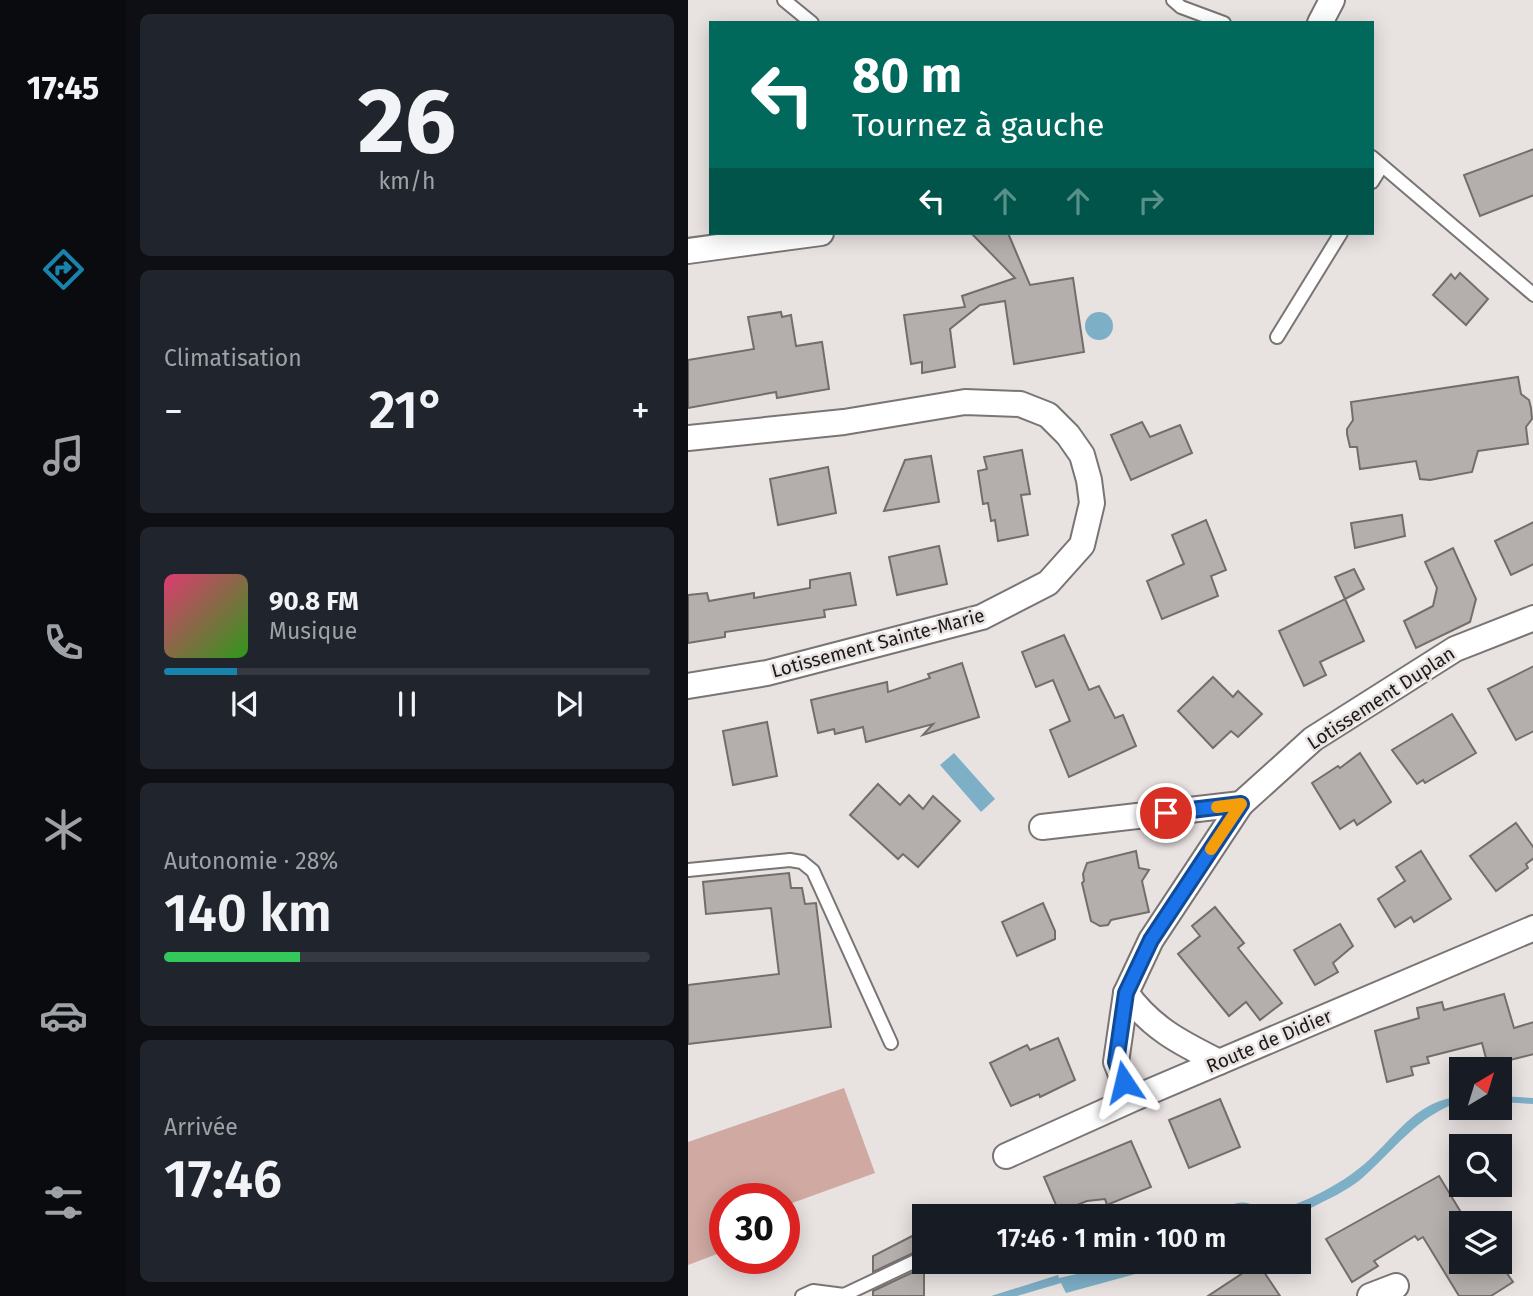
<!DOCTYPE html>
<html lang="fr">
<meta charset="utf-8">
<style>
body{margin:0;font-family:"Fira Sans",sans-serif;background:#20242c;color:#f1f3f6;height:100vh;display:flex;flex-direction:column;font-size:26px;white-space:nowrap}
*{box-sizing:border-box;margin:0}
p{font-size:23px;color:#9ea1a6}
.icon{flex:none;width:38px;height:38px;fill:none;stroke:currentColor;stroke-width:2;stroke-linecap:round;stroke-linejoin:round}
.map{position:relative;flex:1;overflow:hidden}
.panel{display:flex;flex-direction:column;gap:14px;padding:14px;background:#0d0f14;width:562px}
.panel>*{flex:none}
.top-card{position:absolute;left:21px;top:21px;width:665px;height:214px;border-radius:0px;box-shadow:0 4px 18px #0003;background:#00695c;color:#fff;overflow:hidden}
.needle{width:46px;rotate:38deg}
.buttons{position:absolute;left:761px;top:1057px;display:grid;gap:14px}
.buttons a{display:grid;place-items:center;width:63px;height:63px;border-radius:0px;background:#171b24;box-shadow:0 4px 18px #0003;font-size:35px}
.speed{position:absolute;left:21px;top:1183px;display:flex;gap:14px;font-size:35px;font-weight:700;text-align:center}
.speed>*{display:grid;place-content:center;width:91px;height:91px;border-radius:50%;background:#171b24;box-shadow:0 4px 18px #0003;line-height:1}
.speed .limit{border:10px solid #d22;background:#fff;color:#111}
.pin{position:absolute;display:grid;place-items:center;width:60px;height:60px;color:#fff;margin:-30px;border:4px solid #fff;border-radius:50%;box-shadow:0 2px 7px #0007}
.me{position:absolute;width:77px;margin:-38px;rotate:350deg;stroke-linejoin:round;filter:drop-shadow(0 0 5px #0008)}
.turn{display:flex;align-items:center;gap:24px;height:147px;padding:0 28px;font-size:32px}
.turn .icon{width:91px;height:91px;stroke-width:2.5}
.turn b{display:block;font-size:49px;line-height:60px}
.lanes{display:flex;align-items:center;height:66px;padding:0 28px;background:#0003;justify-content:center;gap:35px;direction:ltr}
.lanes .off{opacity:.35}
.big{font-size:52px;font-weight:600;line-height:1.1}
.panel .card{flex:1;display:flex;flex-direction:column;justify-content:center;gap:10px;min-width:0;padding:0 24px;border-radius:10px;background:#20242c}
.panel .dial{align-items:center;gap:0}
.dial b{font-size:91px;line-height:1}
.song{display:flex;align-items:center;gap:21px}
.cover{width:84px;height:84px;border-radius:10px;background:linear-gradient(135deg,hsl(340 70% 55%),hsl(110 70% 35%))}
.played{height:7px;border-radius:4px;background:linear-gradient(90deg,#1883ac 15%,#363941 15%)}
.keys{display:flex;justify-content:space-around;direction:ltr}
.heat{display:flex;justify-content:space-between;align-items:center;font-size:38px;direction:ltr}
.charge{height:10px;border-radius:5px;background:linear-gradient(90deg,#34c759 28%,#363941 0)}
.trip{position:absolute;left:224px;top:1204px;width:399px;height:70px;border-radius:0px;background:#171b24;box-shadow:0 4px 18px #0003;font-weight:600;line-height:70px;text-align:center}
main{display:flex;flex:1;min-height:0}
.menu{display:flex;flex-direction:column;width:126px;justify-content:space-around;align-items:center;background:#090b0e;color:#9ea1a6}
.menu .icon{width:49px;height:49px}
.menu .on{color:#1883ac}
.menu b{font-size:32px;color:#f1f3f6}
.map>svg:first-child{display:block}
.green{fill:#cfa9a2}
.water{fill:#7dafc7}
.building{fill:#b4aeac;stroke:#736d6c;stroke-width:2}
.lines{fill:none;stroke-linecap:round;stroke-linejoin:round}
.service-casing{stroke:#7a7574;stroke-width:16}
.minor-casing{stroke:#7a7574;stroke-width:28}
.service{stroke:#fff;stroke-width:12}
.minor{stroke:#fff;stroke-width:24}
.route-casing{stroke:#114b97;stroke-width:18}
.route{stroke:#1a73e8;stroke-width:12}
.slow{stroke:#f59e0b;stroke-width:12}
.labels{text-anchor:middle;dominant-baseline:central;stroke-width:5;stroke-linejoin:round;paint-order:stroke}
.street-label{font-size:19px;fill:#1b1918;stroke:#e8e2e1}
</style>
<main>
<nav class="menu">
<b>17:45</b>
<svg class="icon on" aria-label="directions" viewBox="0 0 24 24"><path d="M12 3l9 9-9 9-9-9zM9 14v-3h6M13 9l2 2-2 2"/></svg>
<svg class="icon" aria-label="music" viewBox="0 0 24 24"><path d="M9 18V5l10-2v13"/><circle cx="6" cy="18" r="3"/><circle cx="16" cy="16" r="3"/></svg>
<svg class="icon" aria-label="phone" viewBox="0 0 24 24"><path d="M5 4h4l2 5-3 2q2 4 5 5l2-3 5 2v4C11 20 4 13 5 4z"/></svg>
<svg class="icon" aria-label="climate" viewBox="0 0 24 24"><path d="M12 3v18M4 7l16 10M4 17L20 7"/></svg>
<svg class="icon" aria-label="car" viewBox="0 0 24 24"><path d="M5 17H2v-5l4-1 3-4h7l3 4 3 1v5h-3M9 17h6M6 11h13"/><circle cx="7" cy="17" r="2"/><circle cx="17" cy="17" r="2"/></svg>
<svg class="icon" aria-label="filters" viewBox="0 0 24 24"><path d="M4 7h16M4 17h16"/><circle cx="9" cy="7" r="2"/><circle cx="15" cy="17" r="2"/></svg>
</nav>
<section class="panel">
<div class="card dial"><b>26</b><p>km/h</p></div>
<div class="card"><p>Climatisation</p>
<div class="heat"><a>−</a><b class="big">21°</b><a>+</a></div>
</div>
<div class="card">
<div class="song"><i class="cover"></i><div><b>90.8 FM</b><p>Musique</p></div></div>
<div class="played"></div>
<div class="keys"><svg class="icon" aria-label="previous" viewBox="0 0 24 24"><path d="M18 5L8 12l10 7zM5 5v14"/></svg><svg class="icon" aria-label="pause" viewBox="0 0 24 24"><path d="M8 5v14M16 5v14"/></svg><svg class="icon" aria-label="next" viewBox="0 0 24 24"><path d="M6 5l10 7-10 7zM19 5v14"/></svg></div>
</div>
<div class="card"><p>Autonomie · 28%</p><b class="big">140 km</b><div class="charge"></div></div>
<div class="card"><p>Arrivée</p><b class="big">17:46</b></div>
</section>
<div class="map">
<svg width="846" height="1296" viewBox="0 0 846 1296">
<rect width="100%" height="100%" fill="#e8e2e1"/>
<polygon class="green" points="156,1088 187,1173 96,1206 96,1199 37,1199 37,1251 0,1265 0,1142"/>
<g class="water">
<circle cx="411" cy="326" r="14"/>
<polygon points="266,753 307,799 293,812 252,765"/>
<path d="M773,1096V1102C730,1114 706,1151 672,1180C657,1192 638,1200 621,1209C605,1216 590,1218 573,1216C562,1215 552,1210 542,1216H528C559,1187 565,1215 593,1209C604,1206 618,1200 628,1195C647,1186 667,1173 682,1159C713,1130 728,1102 773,1096Z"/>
<polygon points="812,1096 845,1098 845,1104 812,1102"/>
<polygon points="442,1262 477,1262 451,1273 378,1293 373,1283 329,1296 303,1296 370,1275 371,1278"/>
</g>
<g class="building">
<polygon points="846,149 846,195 792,216 776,175"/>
<polygon points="283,233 320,233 342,285 385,278 396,352 326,364 317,301 292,305 262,329 267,367 234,373 234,362 223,364 216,315 277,307 274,296 327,278"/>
<polygon points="772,273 800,299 778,325 745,295 763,274 767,279"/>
<polygon points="93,312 94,317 103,315 108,346 134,342 141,389 89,398 88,392 0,408 0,360 66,349 60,317"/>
<polygon points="830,377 833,394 841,400 843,408 844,419 838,427 840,444 790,451 784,472 742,480 732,479 728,461 672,469 669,447 662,447 659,434 659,429 665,420 663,402"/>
<polygon points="454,422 462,437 492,425 504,453 443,480 423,435"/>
<polygon points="334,450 342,494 333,495 340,535 310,541 307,520 303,521 300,503 295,504 290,471 299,469 296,457"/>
<polygon points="243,456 251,502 196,511 217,460"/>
<polygon points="140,467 148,513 90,525 82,479"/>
<polygon points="714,515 717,536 667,548 663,523"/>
<polygon points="518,520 538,570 523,576 530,596 474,619 459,581 496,564 484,535"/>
<polygon points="846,522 846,564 823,575 807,541"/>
<polygon points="251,546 259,584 209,595 201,557"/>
<polygon points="765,548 788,599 782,622 728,648 716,621 745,606 749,588 737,562"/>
<polygon points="666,569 676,589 657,599 647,577"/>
<polygon points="162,573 168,605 136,610 137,617 37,632 37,637 0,643 0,595 19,593 21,601 66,593 66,598 122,588 122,580"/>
<polygon points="657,599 676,641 632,662 638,675 616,686 591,631"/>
<polygon points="376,635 401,690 411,686 427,718 435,715 448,746 381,777 362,730 382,721 365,680 348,687 334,652"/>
<polygon points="274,663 291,717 235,735 245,724 178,742 175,727 147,734 146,729 130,733 123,700 199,682 200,692 242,678 240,674"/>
<polygon points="846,666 846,731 828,740 800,689"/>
<polygon points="525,677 545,697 550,691 574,714 550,737 543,731 525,748 490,711"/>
<polygon points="764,714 788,753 737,783 735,780 729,784 704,750"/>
<polygon points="79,722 89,776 45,785 35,731"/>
<polygon points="672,753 703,802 669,825 666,820 652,829 624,783 650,766 652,768"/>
<polygon points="190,784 212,805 221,795 235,809 245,796 272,821 230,867 215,854 210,859 162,815"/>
<polygon points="828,823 846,848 846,858 838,864 840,868 808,891 782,856"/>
<polygon points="448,851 451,868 461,870 454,881 461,912 423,920 420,925 412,926 403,921 394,883 396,881 395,874 399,863"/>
<polygon points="733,851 763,899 726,922 723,917 707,927 690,899 717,881 708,867"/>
<polygon points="101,873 103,888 114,888 117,904 128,903 143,1027 0,1044 0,985 91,974 83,908 18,914 15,882"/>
<polygon points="355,903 367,931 367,939 329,956 314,922"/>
<polygon points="527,907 556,943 550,948 594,1003 572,1020 558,1002 541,1016 490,954 512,936 504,926"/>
<polygon points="652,924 665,946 645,963 650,972 627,985 606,950"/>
<polygon points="816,994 826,1028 846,1022 846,1054 810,1063 809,1059 799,1062 794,1043 739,1057 741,1063 723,1067 725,1075 699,1082 687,1031 731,1018 729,1008 754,1002 756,1010"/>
<polygon points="370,1038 387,1080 352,1097 351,1094 323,1106 302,1063 339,1045 342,1050"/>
<polygon points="532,1099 552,1147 501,1168 481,1120"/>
<polygon points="443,1141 463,1187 419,1205 417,1199 399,1201 371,1212 356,1177"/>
<polygon points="751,1176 774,1214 774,1262 811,1262 825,1282 803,1296 771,1296 735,1237 730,1240 727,1236 686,1261 690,1266 664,1282 638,1239"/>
<polygon points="236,1230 236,1248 185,1272 185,1256"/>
<polygon points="570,1263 592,1296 520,1296"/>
<polygon points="236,1267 236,1296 185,1296 185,1291"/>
</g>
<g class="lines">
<defs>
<g id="service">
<polyline points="96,0 124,23"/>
<polyline points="485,0 493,7 536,23"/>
<polyline points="684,157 846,295"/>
<polyline points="684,182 694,166"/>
<polyline points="589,337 653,233"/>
<polyline points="0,870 102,860 114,862 125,871 203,1043"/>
<polyline points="114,1296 125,1291 156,1295 236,1257"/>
</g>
<g id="minor">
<polyline points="632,23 644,0"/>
<polyline points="0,251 133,233"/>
<polyline points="0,438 156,422 277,402 332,404 360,415 380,435 394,455 401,480 404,503 394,545 360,583 294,617 79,673 0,686"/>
<polyline points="354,827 553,804"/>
<path d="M438,993C463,1028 493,1043 531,1062"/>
<polyline points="449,1097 436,1082 428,1062 438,993 463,940 553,804 625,739 767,649 846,618"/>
<polyline points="318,1156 449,1097 846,928"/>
<polyline points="682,1296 708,1286"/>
</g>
</defs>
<use href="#service" class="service-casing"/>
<use href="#minor" class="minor-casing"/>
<use href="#service" class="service"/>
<use href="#minor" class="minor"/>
</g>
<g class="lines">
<defs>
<polyline id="route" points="436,1082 428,1062 438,993 463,940 553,804 478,813"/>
</defs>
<use href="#route" class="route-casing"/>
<use href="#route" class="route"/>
<polyline class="slow" points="523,849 553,804 529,807"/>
</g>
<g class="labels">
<g class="street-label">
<text transform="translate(190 643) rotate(-15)">Lotissement Sainte-Marie</text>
<text transform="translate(693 698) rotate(-33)">Lotissement Duplan</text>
<text transform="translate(581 1041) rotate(-23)">Route de Didier</text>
</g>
</g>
</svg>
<div class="buttons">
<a><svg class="needle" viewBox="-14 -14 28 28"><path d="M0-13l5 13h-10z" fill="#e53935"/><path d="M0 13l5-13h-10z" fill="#9ea1a6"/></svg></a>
<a><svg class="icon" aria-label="search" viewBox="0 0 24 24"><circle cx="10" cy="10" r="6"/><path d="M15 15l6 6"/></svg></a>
<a><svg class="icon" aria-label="layers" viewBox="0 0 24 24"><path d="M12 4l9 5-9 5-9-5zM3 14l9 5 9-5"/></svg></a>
</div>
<div class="speed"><div class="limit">30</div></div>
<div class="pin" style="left:478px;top:813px;background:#d93025"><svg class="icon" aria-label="arrive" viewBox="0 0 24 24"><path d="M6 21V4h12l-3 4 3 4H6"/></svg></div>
<svg class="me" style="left:436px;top:1082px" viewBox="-20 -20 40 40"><path d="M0-17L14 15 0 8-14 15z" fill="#1a73e8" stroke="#fff" stroke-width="4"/></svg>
<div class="trip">17:46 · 1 min · 100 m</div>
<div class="top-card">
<div class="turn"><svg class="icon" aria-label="left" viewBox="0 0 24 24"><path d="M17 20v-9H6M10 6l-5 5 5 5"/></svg><div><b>80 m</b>Tournez à gauche</div></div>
<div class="lanes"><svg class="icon" aria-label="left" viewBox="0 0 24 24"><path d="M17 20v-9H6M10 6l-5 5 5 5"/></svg><svg class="icon off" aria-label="ahead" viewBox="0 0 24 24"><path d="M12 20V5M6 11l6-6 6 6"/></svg><svg class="icon off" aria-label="ahead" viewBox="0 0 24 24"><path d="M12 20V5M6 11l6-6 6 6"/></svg><svg class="icon off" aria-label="right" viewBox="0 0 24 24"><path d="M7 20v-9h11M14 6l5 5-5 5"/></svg></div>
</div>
</div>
</main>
